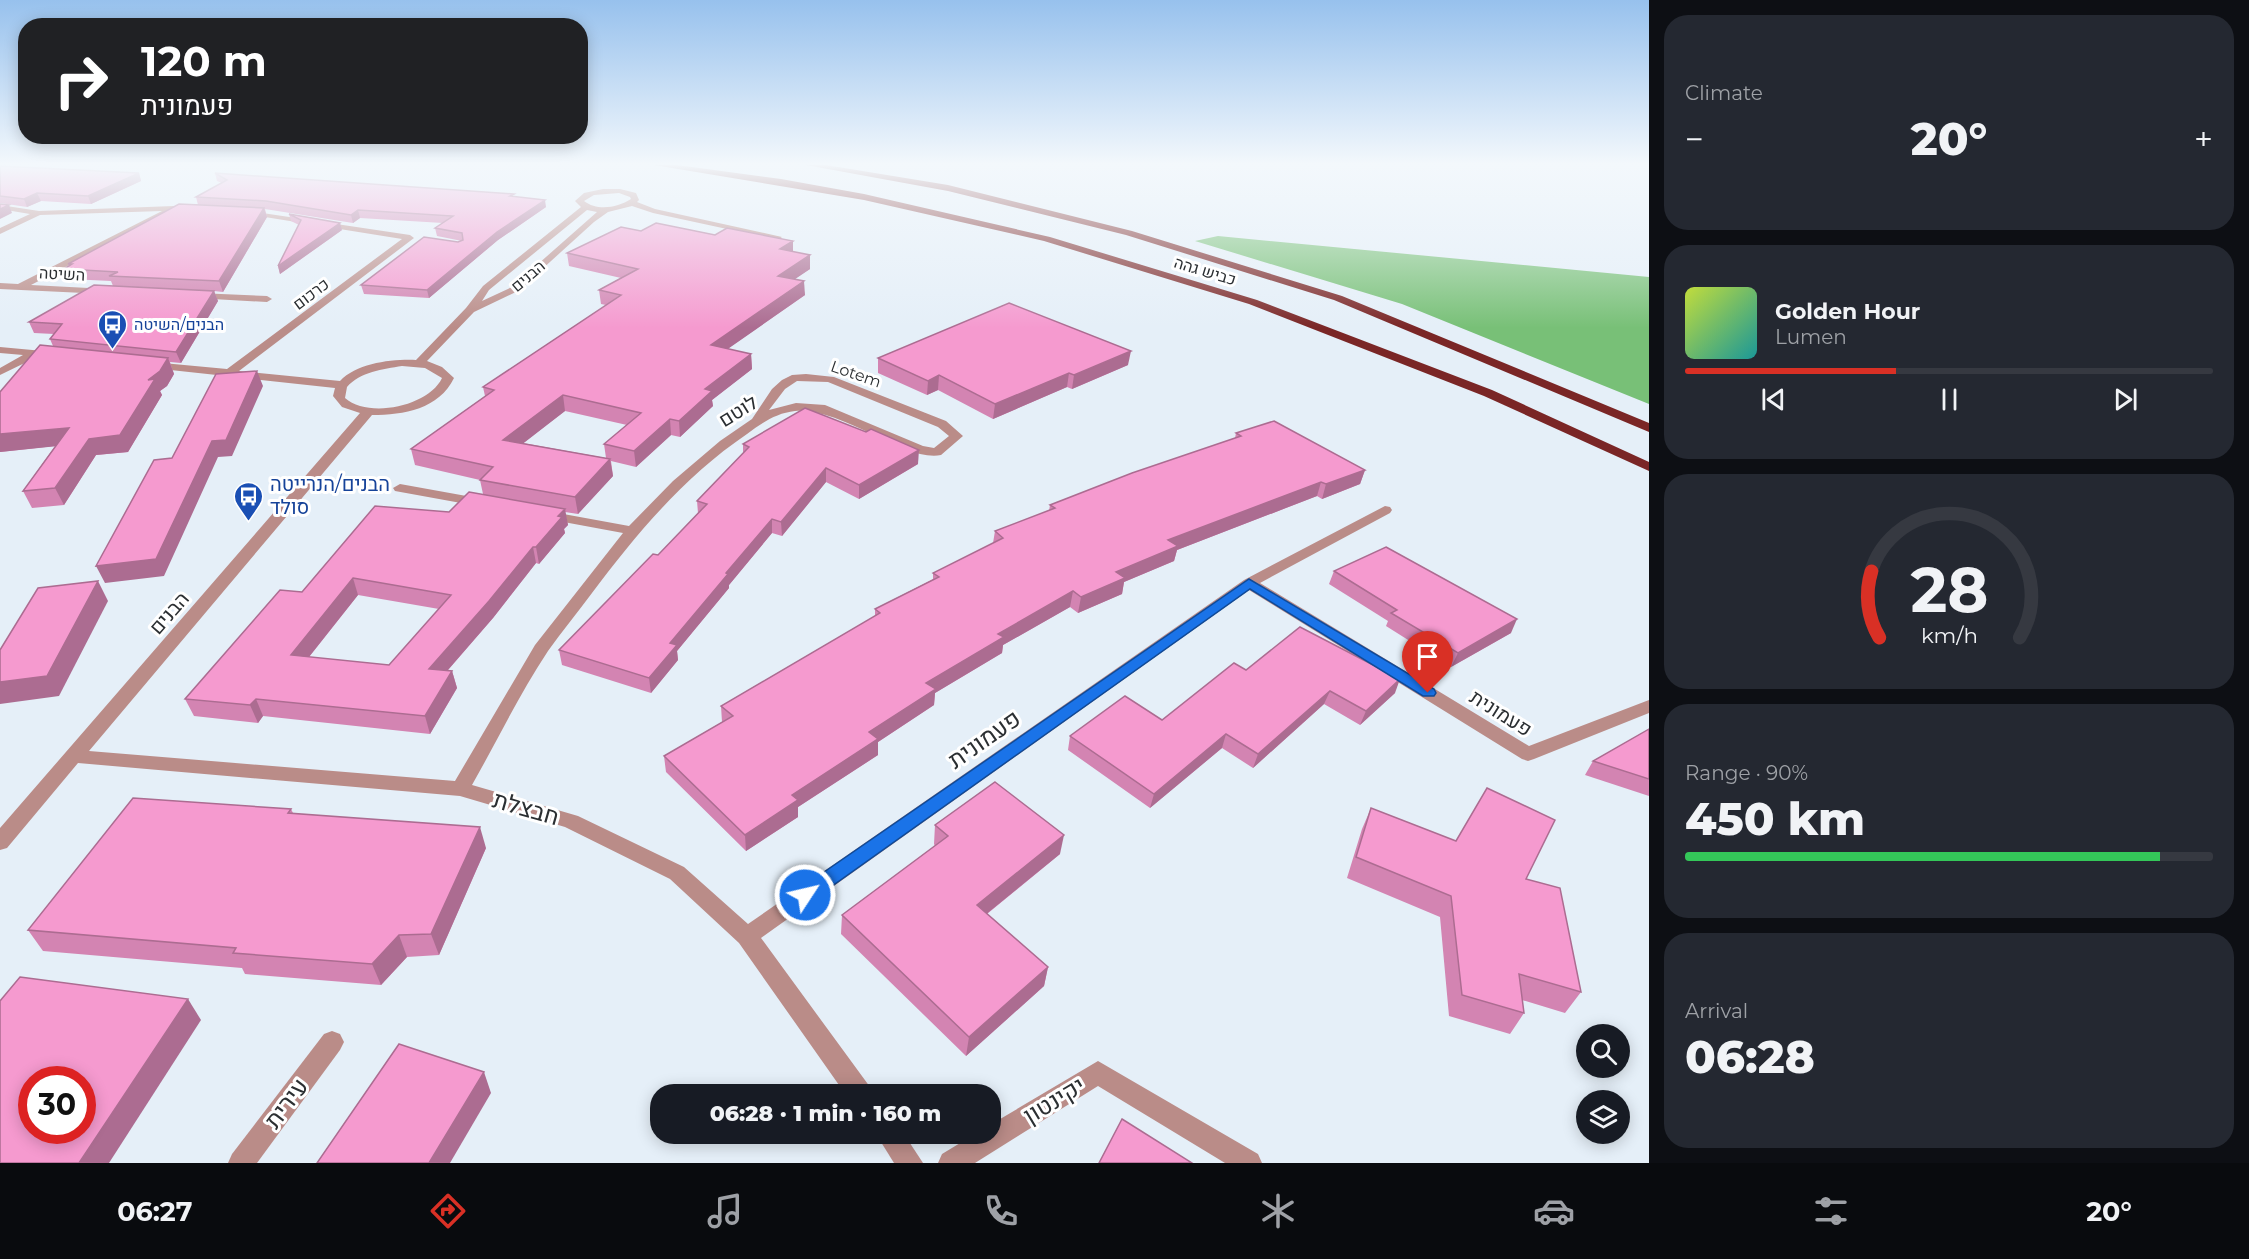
<!DOCTYPE html>
<meta charset="utf-8">
<style>
body{margin:0;font-family:Montserrat,Heebo,sans-serif;background:#242831;color:#f1f3f6;height:100vh;display:flex;flex-direction:column;font-size:22px;white-space:nowrap}
*{box-sizing:border-box;margin:0}
p{font-size:20px;color:#9ea1a6}
.icon{flex:none;width:33px;height:33px;fill:none;stroke:currentColor;stroke-width:2;stroke-linecap:round;stroke-linejoin:round}
.map{position:relative;flex:1;overflow:hidden}
.side{display:flex;flex-direction:column;gap:15px;padding:15px;background:#0d0f14;width:600px}
.side>*{flex:none}
.banner{position:absolute;left:18px;top:18px;width:570px;height:126px;border-radius:24px;box-shadow:0 3px 15px #0003;background:#202124;color:#fff;overflow:hidden}
.buttons{position:absolute;left:1576px;top:1024px;display:grid;gap:12px}
.buttons a{display:grid;place-items:center;width:54px;height:54px;border-radius:50%;background:#171b24;box-shadow:0 3px 15px #0003;font-size:30px}
.speed{position:absolute;left:18px;top:1066px;display:flex;gap:12px;font-size:30px;font-weight:700;text-align:center}
.speed>*{display:grid;place-content:center;width:78px;height:78px;border-radius:50%;background:#171b24;box-shadow:0 3px 15px #0003;line-height:1}
.speed .limit{border:9px solid #d22;background:#fff;color:#111}
.pin{position:absolute;display:grid;place-items:center;width:51px;height:51px;color:#fff;margin:-62px -26px;border-radius:50% 50% 50% 0;rotate:-45deg;box-shadow:0 0 6px #0007}
.pin .icon{rotate:45deg}
.me{position:absolute;width:66px;margin:-33px;rotate:55deg;stroke-linejoin:round;filter:drop-shadow(0 0 4px #0008)}
.turn{display:flex;align-items:center;gap:21px;height:126px;padding:0 24px;font-size:27px}
.turn .icon{width:78px;height:78px;stroke-width:2.5}
.turn b{display:block;font-size:42px;line-height:51px}
.big{font-size:45px;font-weight:800;line-height:1.1}
.side .card{flex:1;display:flex;flex-direction:column;justify-content:center;gap:9px;min-width:0;padding:0 21px;border-radius:24px;background:#242831}
.side .dial{align-items:center;gap:0}
.dial svg{height:156px;overflow:visible;fill:none;stroke:#363941;stroke-width:7;stroke-linecap:round;text-anchor:middle}
.dial text{fill:#f1f3f6;stroke:none}
.song{display:flex;align-items:center;gap:18px}
.cover{width:72px;height:72px;border-radius:9px;background:linear-gradient(135deg,hsl(70 70% 55%),hsl(180 70% 35%))}
.played{height:6px;border-radius:3px;background:linear-gradient(90deg,#d93025 40%,#363941 40%)}
.keys{display:flex;justify-content:space-around;direction:ltr}
.heat{display:flex;justify-content:space-between;align-items:center;font-size:33px;direction:ltr}
.charge{height:9px;border-radius:4px;background:linear-gradient(90deg,#34c759 90%,#363941 0)}
.trip{position:absolute;left:650px;top:1084px;width:351px;height:60px;border-radius:24px;background:#171b24;box-shadow:0 3px 15px #0003;font-weight:800;line-height:60px;text-align:center}
.dock{display:flex;height:96px;justify-content:space-around;align-items:center;background:#090b0e;color:#9ea1a6}
.dock .icon{width:42px;height:42px}
.dock .selected{color:#d93025}
.dock b{font-size:27px;color:#f1f3f6}
main{display:flex;flex:1;min-height:0}
.map>svg:first-child{display:block}
.forest{fill:#78c077}
.lines{fill:none;stroke-linecap:round;stroke-linejoin:round}
.minor{fill:#ba8c88;fill-rule:evenodd}
.trunk{fill:#7a2626;fill-rule:evenodd}
.wall{fill:#d384b2;fill-rule:evenodd}
.shaded-wall{fill:#ac6c91}
.building{fill:#f59acf;stroke:#ac6c91;stroke-width:1.5;fill-rule:evenodd}
.route{fill:#1a73e8;stroke:#114b97;stroke-width:1.5}
.labels{text-anchor:middle;dominant-baseline:central;stroke-width:6;stroke-linejoin:round;paint-order:stroke}
.far-street-label{font-size:16px;fill:#2b2f32;stroke:#fff}
.far-transit-label{font-size:16px;fill:#164399;stroke:#fff;text-anchor:start}
.street-label{font-size:20px;fill:#2b2f32;stroke:#fff}
.transit-label{font-size:20px;fill:#164399;stroke:#fff;text-anchor:start}
.near-street-label{font-size:24px;fill:#2b2f32;stroke:#fff}
</style>
<main>
<div class="map">
<svg width="1649" height="1163" viewBox="0 0 1649 1163">
<rect width="100%" height="100%" fill="#e5eff8"/>
<polygon class="forest" points="1218,236 1649,277 1649,404 1402,304 1195,241"/>
<g class="lines">
<g class="minor">
<path d="M603,189H620L636,193L639,200L637,202L655,209L782,237L778,240L653,213L632,206L608,212L594,222L518,291L474,312L427,361L442,367L454,378C439,409 404,415 372,415L89,751L455,781L535,645L623,533L542,518L540,515L542,512L547,511L629,526L673,481L720,441L752,419L772,389L782,380L792,375L806,374L834,377L946,421L963,436L941,455C907,463 840,406 795,411C776,413 762,423 747,434C685,476 637,533 592,593C578,612 562,631 548,651C520,693 497,741 472,785L578,816L684,867L748,924L1244,580L1385,506L1390,507L1392,510L1390,513L1260,583L1529,746L1649,700V713L1534,759L1528,761L1522,759L1249,590L761,938L870,1087L873,1095H846L739,943L670,879L565,827L460,796L78,763L7,848L0,850V828L360,413L342,407L333,396L335,388L152,368L146,365L152,362L227,369L402,239L246,214H243V210L410,235L414,238L239,371L340,381C357,363 392,359 416,360L466,308L483,286L581,207L575,201L584,193ZM619,193L630,197L631,199C617,208 597,211 584,201L594,195ZM587,210L597,212L512,287L482,301L489,290ZM402,366L425,368L442,378C429,406 369,419 345,398L347,387C360,372 383,369 402,366ZM797,381L828,382L938,427L949,436L934,448L923,446L825,405L796,403L769,410L785,389Z"/>
<polygon points="0,205 39,211 174,206 178,208 31,285 108,289 108,293 105,294 0,289 0,283 18,284 162,211 40,215 0,234 0,228 30,214 0,209"/>
<polygon points="198,293 267,296 272,299 267,302 195,298 193,296"/>
<polygon points="0,347 54,352 59,355 54,358 37,357 0,375 0,368 23,355 0,353"/>
<polygon points="400,484 483,499 490,503 483,507 395,491 393,488"/>
<polygon points="332,1031 340,1034 344,1042 340,1050 257,1163 228,1163 232,1154 324,1034"/>
<polygon points="1098,1061 1258,1154 1262,1163 1225,1163 1098,1086 975,1163 938,1163 942,1154 975,1134 990,1134 990,1125"/>
<polygon points="876,1134 904,1134 923,1163 894,1163"/>
</g>
<g class="trunk">
<polygon points="654,165 677,165 781,179 864,194 1050,237 1257,300 1492,390 1649,462 1649,471 1484,396 1249,304 1044,241 864,200"/>
<polygon points="806,165 826,165 948,185 1132,231 1342,296 1649,423 1649,432 1334,300 1126,235 948,191"/>
</g>
</g>
<g class="wall">
<polygon points="0,166 139,173 141,181 91,204 41,201 27,207 0,203"/>
<polygon points="215,173 515,197 546,207 498,240 429,298 364,294 361,285 462,241 437,236 435,228 443,223 360,218 353,223 265,209 267,217 223,292 214,291 218,301 181,363 170,362 174,374 167,386 160,391 162,395 128,452 96,455 64,505 32,508 23,491 55,446 0,452 53,346 50,339 54,334 34,333 29,322 113,286 111,281 69,279 64,269 69,266 68,264 198,205 196,197 222,183 217,181"/>
<polygon points="289,214 342,230 280,274 278,266 299,225 291,221"/>
<path d="M641,231L715,235L793,241V252L810,269L794,279L805,295L727,349L751,354L752,369L712,400L713,406L680,437L671,435L636,467L611,461L613,476L578,514L565,512L568,525L564,529L565,533L539,564L536,563L493,618L448,670L452,671L457,688L430,734L263,716L258,723L194,716L185,699L302,592L449,512L483,494L480,480L415,465L411,449L485,396L483,387L606,305L601,304L599,290L621,278L569,266L567,253ZM565,411L627,425L604,444L606,458L523,443ZM358,595L439,609L389,665L309,657Z"/>
<polygon points="878,358 1128,365 1072,389 1067,387 993,419 938,390 927,395 878,373"/>
<polygon points="1236,433 1365,470 1360,484 1322,499 1317,496 1177,550 1174,561 1124,582 1122,594 1078,613 1070,607 1003,645 1002,653 935,693 934,705 878,742 878,755 798,807 798,817 746,851 666,772 664,756 722,722 721,706 875,616 875,609 933,579 933,573 993,543 995,531 1049,511 1050,505 1235,438"/>
<polygon points="743,444 918,464 859,499 826,482 782,536 772,533 729,585 729,588 677,651 678,660 651,693 562,665 559,650 658,555 698,513 697,501 743,453"/>
<polygon points="1334,571 1511,633 1451,667 1386,626 1388,621 1329,584"/>
<polygon points="1246,670 1395,693 1360,725 1324,704 1253,768 1222,748 1150,808 1068,750 1070,736 1162,720"/>
<polygon points="1649,729 1649,796 1585,775 1593,761"/>
<polygon points="1371,808 1526,879 1581,992 1565,1013 1522,1000 1524,1013 1510,1034 1449,1016 1440,917 1347,878 1362,829"/>
<polygon points="291,809 293,813 486,848 439,955 407,957 381,985 245,974 242,968 43,951 28,930"/>
<polygon points="935,825 1060,854 987,914 1048,967 1044,986 966,1056 841,934 842,915 935,846 934,844"/>
</g>
<g class="shaded-wall">
<polygon points="139,173 141,181 91,204 88,196"/>
<polygon points="37,193 41,201 27,207 24,199"/>
<polygon points="545,200 546,207 498,240 429,298 427,290 497,232"/>
<polygon points="9,205 12,213 0,219 0,209"/>
<polygon points="264,208 267,217 223,292 219,281"/>
<polygon points="358,210 360,218 353,223 351,215"/>
<polygon points="340,223 342,230 280,274 278,266"/>
<polygon points="793,241 793,254 780,249"/>
<polygon points="810,255 810,269 779,290 778,276"/>
<polygon points="804,281 805,295 712,360 711,345"/>
<polygon points="214,291 218,301 181,363 176,352"/>
<polygon points="1131,351 1128,365 1072,389 1074,375"/>
<polygon points="751,354 752,369 712,400 713,406 680,437 679,421 705,389"/>
<polygon points="168,358 174,374 167,386 160,391 162,395 128,452 96,455 64,505 55,488 89,439 148,380"/>
<polygon points="257,371 263,386 232,456 218,457 164,576 105,583 96,566"/>
<polygon points="1069,373 1067,387 993,419 995,404"/>
<polygon points="939,375 938,390 927,395 928,381"/>
<polygon points="563,395 565,411 507,456 503,440"/>
<polygon points="670,419 671,435 636,467 634,451"/>
<polygon points="69,428 77,444 0,452 0,434"/>
<polygon points="919,450 918,464 859,499 859,485"/>
<polygon points="610,459 613,476 578,514 575,497"/>
<polygon points="826,468 826,482 782,536 781,522"/>
<polygon points="1365,470 1360,484 1322,499 1326,484"/>
<polygon points="1321,482 1317,496 1177,550 1174,561 1124,582 1122,594 1078,613 1081,597 1116,572 1168,540"/>
<polygon points="565,509 568,525 564,529 565,533 539,564 536,547 558,516"/>
<polygon points="772,519 772,533 729,585 729,588 677,651 678,660 651,693 649,678 670,643 726,573"/>
<polygon points="533,547 536,563 493,618 434,686 429,669"/>
<polygon points="353,578 358,595 297,672 291,655"/>
<polygon points="98,581 108,601 59,696 0,704 0,682"/>
<polygon points="1073,591 1070,607 1003,645 1002,653 935,693 934,705 878,742 878,755 798,807 798,817 746,851 745,835 792,795 869,732 926,683 998,634"/>
<polygon points="1517,619 1511,633 1451,667 1458,653"/>
<polygon points="452,671 457,688 430,734 425,716"/>
<polygon points="1400,679 1395,693 1360,725 1366,711"/>
<polygon points="1330,691 1324,704 1253,768 1258,754"/>
<polygon points="256,699 263,716 258,723 250,705"/>
<polygon points="1226,734 1222,748 1150,808 1154,794"/>
<polygon points="480,827 486,848 439,955 431,934"/>
<polygon points="1064,835 1060,854 974,924 977,905"/>
<polygon points="399,935 407,957 381,985 372,964"/>
<polygon points="1048,967 1044,986 966,1056 969,1037"/>
<polygon points="188,999 201,1020 109,1163 79,1163"/>
<polygon points="484,1072 491,1093 450,1163 429,1163"/>
</g>
<g class="building">
<polygon points="0,166 139,173 88,196 37,193 24,199 0,196"/>
<polygon points="215,173 514,194 510,196 545,200 497,232 427,290 361,285 424,237 458,242 463,240 462,233 435,228 453,216 358,210 351,215 266,201 196,197 227,180"/>
<polygon points="0,204 9,205 0,209"/>
<polygon points="179,204 264,208 219,281 109,276 118,272 64,269 72,264 68,264"/>
<polygon points="289,214 340,223 278,266 301,220"/>
<polygon points="656,223 715,235 727,228 793,241 780,249 810,255 778,276 804,281 711,345 751,354 705,389 712,391 679,421 670,419 634,451 604,444 641,413 563,395 503,440 610,459 575,497 480,480 493,467 411,449 494,390 483,387 621,295 599,290 638,269 567,253 621,227 641,231"/>
<polygon points="94,285 214,291 176,352 50,339 62,324 29,322"/>
<polygon points="1009,303 1131,351 1074,375 1069,373 995,404 939,375 928,381 878,358"/>
<polygon points="40,345 168,358 160,371 148,380 155,379 120,435 89,439 55,488 23,491 69,428 0,434 0,392"/>
<polygon points="257,371 226,440 212,441 156,559 96,566 154,460 172,458 216,374"/>
<polygon points="805,408 866,432 871,429 919,450 859,485 826,468 781,522 772,519 726,573 728,574 670,643 677,645 649,678 559,650 653,554 658,555 707,504 697,501 749,447 743,444"/>
<polygon points="1274,421 1365,470 1326,484 1321,482 1168,540 1178,546 1116,572 1125,578 1081,597 1073,591 998,634 1004,637 926,683 936,689 869,732 878,739 792,795 798,800 745,835 664,756 733,716 721,706 880,613 875,609 939,577 933,573 1003,538 995,531 1055,508 1050,505 1132,473 1241,436 1236,433"/>
<path d="M469,492L565,509L558,516L562,517L536,547H533L489,601L429,669L452,671L425,716L256,699L250,705L185,699L280,590L302,592L375,506L449,512ZM353,578L451,595L389,665L291,655Z"/>
<polygon points="1386,547 1517,619 1458,653 1391,613 1397,610 1334,571"/>
<polygon points="98,581 47,676 0,682 0,650 38,588"/>
<polygon points="1300,627 1400,679 1366,711 1330,691 1258,754 1226,734 1154,794 1070,736 1125,696 1162,720 1234,663 1246,670"/>
<polygon points="1649,729 1649,779 1593,761"/>
<polygon points="995,782 1064,835 977,905 1048,967 969,1037 842,915 948,836 935,825"/>
<polygon points="1487,788 1555,820 1526,879 1560,888 1581,992 1519,974 1524,1013 1462,995 1451,896 1356,857 1371,808 1456,841"/>
<polygon points="133,798 291,809 288,813 480,827 431,934 399,935 372,964 233,953 236,948 28,930"/>
<path d="M20,977L188,999L79,1163H0V1001ZM32,1080H82V1131H32Z"/>
<polygon points="399,1044 484,1072 429,1163 317,1163"/>
<polygon points="1122,1119 1192,1163 1099,1163"/>
</g>
<linearGradient id="sky" x2="0" y2="1"><stop stop-color="#97c1ed"/><stop offset="0.5" stop-color="#f3f8fc"/><stop offset="1" stop-color="#f3f8fc" stop-opacity="0"/></linearGradient>
<rect width="1649" height="328" fill="url(#sky)"/>
<polygon class="route" points="1249,579 1434,689 1436,693 1434,696 1423,696 1250,589 811,901 805,903 798,901 795,895 798,890"/>
<defs>
<symbol id="bus-pin" viewBox="-11 -11 22 30"><path d="M0 17L-7.5 6A9.5 9.5 0 1 1 7.5 6Z" fill="#1a4fb4" stroke="#fff"/><path d="M-5-6H5V4H4V6H2V4H-2V6H-4V4H-5ZM-3.5-4V0h7V-4ZM-3.5 1.2v1.5H-2V1.2ZM2 1.2v1.5H3.5V1.2Z" fill="#fff"/></symbol>
</defs>
<g fill-rule="evenodd">
<use href="#bus-pin" x="96" y="308" width="33" height="45"/>
<use href="#bus-pin" x="232" y="480" width="33" height="45"/>
</g>
<g class="labels">
<g class="far-street-label">
<text transform="translate(1205 271) rotate(17)">כביש גהה</text>
<text transform="translate(62 274) rotate(3)">השיטה</text>
<text transform="translate(528 276) rotate(-40)">הבנים</text>
<text transform="translate(311 294) rotate(-37)">כרכום</text>
<text transform="translate(856 374) rotate(19)">Lotem</text>
</g>
<g class="far-transit-label">
<text x="134" y="324">הבנים/השיטה</text>
</g>
<g class="street-label">
<text transform="translate(738 411) rotate(-32)">לוטם</text>
<text transform="translate(169 613) rotate(-49)">הבנים</text>
<text transform="translate(1501 713) rotate(32)">פעמונית</text>
</g>
<g class="transit-label">
<text x="270" y="484">הבנים/הנרייטה<tspan x="270" dy="23">סולד</tspan></text>
</g>
<g class="near-street-label">
<text transform="translate(984 739) rotate(-35)">פעמונית</text>
<text transform="translate(526 808) rotate(16)">חבצלת</text>
<text transform="translate(1054 1100) rotate(-31)">יקינטון</text>
<text transform="translate(286 1103) rotate(-53)">עירית</text>
</g>
</g>
</svg>
<div class="buttons">
<a><svg class="icon" aria-label="search" viewBox="0 0 24 24"><circle cx="10" cy="10" r="6"/><path d="M15 15l6 6"/></svg></a>
<a><svg class="icon" aria-label="layers" viewBox="0 0 24 24"><path d="M12 4l9 5-9 5-9-5zM3 14l9 5 9-5"/></svg></a>
</div>
<div class="speed"><div class="limit">30</div></div>
<div class="pin" style="left:1428px;top:693px;background:#d93025"><svg class="icon" aria-label="arrive" viewBox="0 0 24 24"><path d="M6 21V4h12l-3 4 3 4H6"/></svg></div>
<svg class="me" style="left:805px;top:895px" viewBox="-20 -20 40 40"><circle r="17" fill="#1a73e8" stroke="#fff" stroke-width="3"/><path d="M0-11L8 9 0 5-8 9z" fill="#fff"/></svg>
<div class="trip">06:28 · 1 min · 160 m</div>
<div class="banner">
<div class="turn"><svg class="icon" aria-label="right" viewBox="0 0 24 24"><path d="M7 20v-9h11M14 6l5 5-5 5"/></svg><div><b>120 m</b>פעמונית</div></div>
</div>
</div>
<section class="side">
<div class="card"><p>Climate</p>
<div class="heat"><a>−</a><b class="big">20°</b><a>+</a></div>
</div>
<div class="card">
<div class="song"><i class="cover"></i><div><b>Golden Hour</b><p>Lumen</p></div></div>
<div class="played"></div>
<div class="keys"><svg class="icon" aria-label="previous" viewBox="0 0 24 24"><path d="M18 5L8 12l10 7zM5 5v14"/></svg><svg class="icon" aria-label="pause" viewBox="0 0 24 24"><path d="M8 5v14M16 5v14"/></svg><svg class="icon" aria-label="next" viewBox="0 0 24 24"><path d="M6 5l10 7-10 7zM19 5v14"/></svg></div>
</div>
<div class="card dial"><svg viewBox="0 0 100 80">
<path d="M14 69A42 42 0 1 1 86 69"/>
<path d="M14 69A42 42 0 0 1 10 35" stroke="#d93025"/>
<text x="50" y="56" font-size="32" font-weight="700">28</text>
<text x="50" y="72" font-size="11">km/h</text>
</svg></div>
<div class="card"><p>Range · 90%</p><b class="big">450 km</b><div class="charge"></div></div>
<div class="card"><p>Arrival</p><b class="big">06:28</b></div>
</section>
</main>
<nav class="dock">
<b>06:27</b>
<svg class="icon selected" aria-label="directions" viewBox="0 0 24 24"><path d="M12 3l9 9-9 9-9-9zM9 14v-3h6M13 9l2 2-2 2"/></svg>
<svg class="icon" aria-label="music" viewBox="0 0 24 24"><path d="M9 18V5l10-2v13"/><circle cx="6" cy="18" r="3"/><circle cx="16" cy="16" r="3"/></svg>
<svg class="icon" aria-label="phone" viewBox="0 0 24 24"><path d="M5 4h4l2 5-3 2q2 4 5 5l2-3 5 2v4C11 20 4 13 5 4z"/></svg>
<svg class="icon" aria-label="climate" viewBox="0 0 24 24"><path d="M12 3v18M4 7l16 10M4 17L20 7"/></svg>
<svg class="icon" aria-label="car" viewBox="0 0 24 24"><path d="M5 17H2v-5l4-1 3-4h7l3 4 3 1v5h-3M9 17h6M6 11h13"/><circle cx="7" cy="17" r="2"/><circle cx="17" cy="17" r="2"/></svg>
<svg class="icon" aria-label="filters" viewBox="0 0 24 24"><path d="M4 7h16M4 17h16"/><circle cx="9" cy="7" r="2"/><circle cx="15" cy="17" r="2"/></svg>
<b>20°</b>
</nav>
